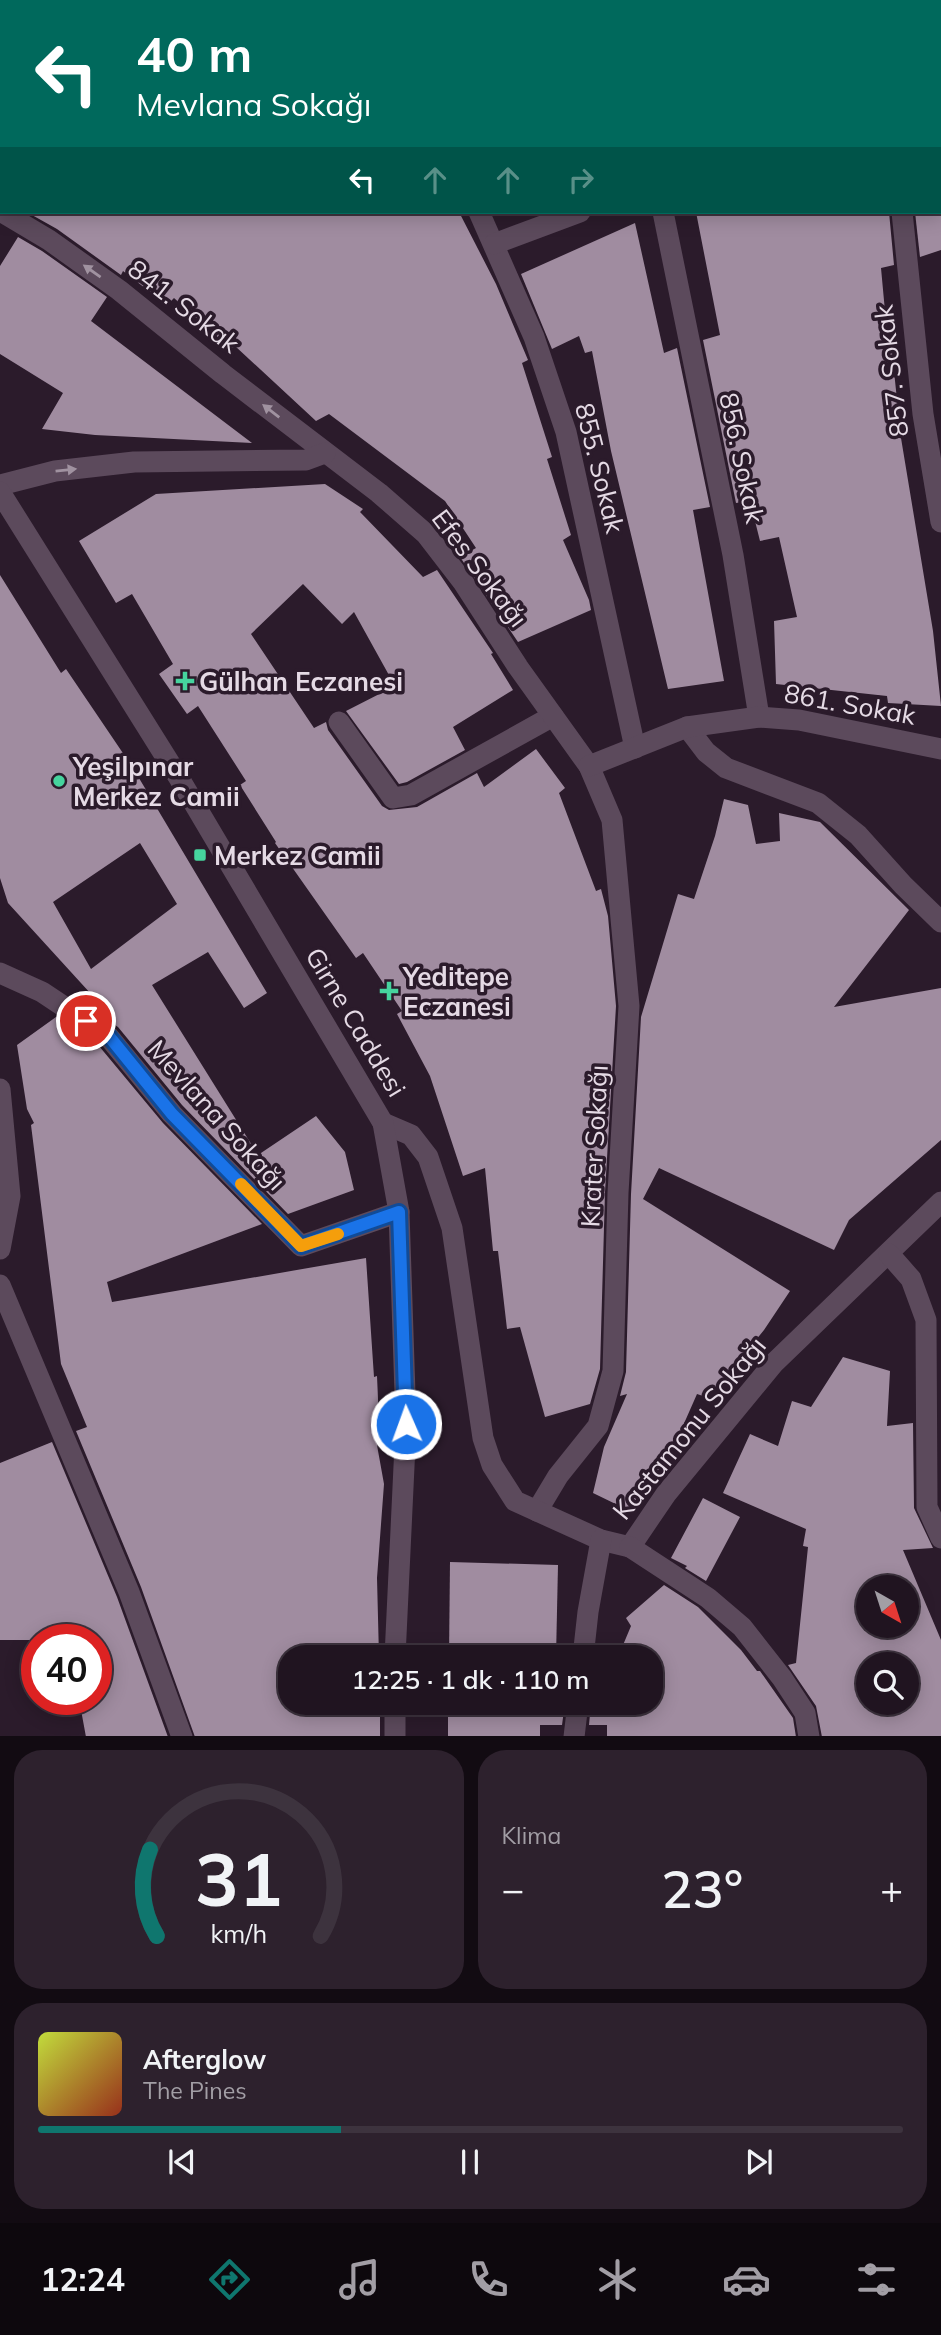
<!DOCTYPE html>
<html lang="tr">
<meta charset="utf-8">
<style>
body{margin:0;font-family:Mulish,sans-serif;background:#2d212d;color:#f1f3f6;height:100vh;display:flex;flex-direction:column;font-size:26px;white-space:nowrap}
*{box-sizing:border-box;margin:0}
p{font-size:23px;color:#a29ea5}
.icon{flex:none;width:38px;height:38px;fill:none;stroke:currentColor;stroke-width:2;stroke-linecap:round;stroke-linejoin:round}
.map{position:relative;height:1736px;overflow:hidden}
.drawer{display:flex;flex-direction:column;gap:14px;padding:14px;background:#120b12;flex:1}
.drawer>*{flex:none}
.top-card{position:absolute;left:0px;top:0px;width:942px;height:214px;box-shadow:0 4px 18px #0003,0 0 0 2px #3d333e;background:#00695c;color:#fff;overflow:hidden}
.needle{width:46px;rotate:141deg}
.controls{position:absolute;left:856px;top:1575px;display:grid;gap:14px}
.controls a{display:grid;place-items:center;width:63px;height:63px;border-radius:50%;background:#201420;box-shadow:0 4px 18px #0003,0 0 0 2px #3d333e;font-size:35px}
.speed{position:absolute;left:21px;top:1624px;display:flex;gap:14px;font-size:35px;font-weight:700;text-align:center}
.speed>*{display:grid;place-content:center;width:91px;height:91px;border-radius:50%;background:#201420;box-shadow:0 4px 18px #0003,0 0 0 2px #3d333e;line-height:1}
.speed .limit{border:10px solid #d22;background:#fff;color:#111}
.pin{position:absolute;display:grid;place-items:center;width:60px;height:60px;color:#fff;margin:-30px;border:4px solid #fff;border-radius:50%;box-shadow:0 2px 7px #0007}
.me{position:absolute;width:77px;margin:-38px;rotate:358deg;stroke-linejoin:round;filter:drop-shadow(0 0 5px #0008)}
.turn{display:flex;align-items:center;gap:24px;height:147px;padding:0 21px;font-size:32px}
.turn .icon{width:91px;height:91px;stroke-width:2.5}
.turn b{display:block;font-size:49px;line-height:60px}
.lanes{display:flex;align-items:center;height:66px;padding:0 21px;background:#0003;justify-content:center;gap:35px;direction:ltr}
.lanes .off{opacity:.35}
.big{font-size:52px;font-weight:600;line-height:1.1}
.drawer .tile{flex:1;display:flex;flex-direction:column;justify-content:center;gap:10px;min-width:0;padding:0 24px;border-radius:28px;background:#2d212d}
.drawer .dial{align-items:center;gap:0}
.dial svg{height:182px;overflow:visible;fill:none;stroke:#3d333e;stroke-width:7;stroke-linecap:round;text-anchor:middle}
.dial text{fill:#f1f3f6;stroke:none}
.song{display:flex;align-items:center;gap:21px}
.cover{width:84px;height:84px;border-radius:10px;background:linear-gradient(135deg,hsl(70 70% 55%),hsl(10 70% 35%))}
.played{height:7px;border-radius:4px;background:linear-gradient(90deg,#0f766e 35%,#3d333e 35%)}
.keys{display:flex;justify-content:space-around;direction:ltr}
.heat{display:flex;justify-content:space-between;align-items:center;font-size:38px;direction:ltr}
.drawer .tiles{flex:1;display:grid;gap:14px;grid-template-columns:1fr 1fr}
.tile:last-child{grid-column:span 2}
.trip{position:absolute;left:278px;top:1645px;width:385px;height:70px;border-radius:28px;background:#201420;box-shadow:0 4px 18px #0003,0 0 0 2px #3d333e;font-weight:600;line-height:70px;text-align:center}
.menu{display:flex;height:112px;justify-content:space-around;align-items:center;background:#0d080d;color:#a29ea5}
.menu .icon{width:49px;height:49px}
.menu .selected{color:#0f766e}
.menu b{font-size:32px;color:#f1f3f6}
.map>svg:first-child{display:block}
.building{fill:#a08ca0;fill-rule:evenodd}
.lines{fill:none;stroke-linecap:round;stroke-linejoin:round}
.pedestrian{stroke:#5c4a5c;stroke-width:21}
.minor{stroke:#5c4a5c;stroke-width:21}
.tertiary{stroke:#5c4a5c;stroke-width:21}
.oneway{fill:#a092a0}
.route-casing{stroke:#114b97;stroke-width:18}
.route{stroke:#1a73e8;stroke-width:12}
.slow{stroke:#f59e0b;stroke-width:12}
.poi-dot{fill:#46d49e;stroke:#2b1b2b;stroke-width:2.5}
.labels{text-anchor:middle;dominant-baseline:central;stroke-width:7;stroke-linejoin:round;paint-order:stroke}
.street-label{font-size:26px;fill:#e5dae5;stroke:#2b1b2b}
.poi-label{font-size:26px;font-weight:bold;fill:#e5dae5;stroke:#2b1b2b;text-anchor:start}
</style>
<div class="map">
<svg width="941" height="1737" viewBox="0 0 941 1737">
<rect width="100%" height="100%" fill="#2b1b2b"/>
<g class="building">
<polygon points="34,212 459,212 496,284 528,360 522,363 552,457 547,459 571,535 563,540 589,600 591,610 518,642 460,557 476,548 445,501 329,414 316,421 235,346 231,349 174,298 167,305 123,271 121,275 57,229 32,215"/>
<polygon points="696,212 889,212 894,265 881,268 887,333 890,333 901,438 933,631 941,706 888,703 887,696 776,684 774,621 797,617 779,537 760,541 750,501 736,503 703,340 720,335"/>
<polygon points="915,212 941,212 941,250 920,257"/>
<polygon points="635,223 664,353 677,348 710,507 693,510 724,681 668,689 611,451 592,351 585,353 579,336 552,349 521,274"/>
<polygon points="18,237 42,251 107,297 91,321 252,443 95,435 42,429 63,393 0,354 0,266"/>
<polygon points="325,484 363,509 360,512 423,577 437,570 493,653 491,654 513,690 453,727 465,750 407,782 399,784 346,711 395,686 354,612 342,624 303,584 251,634 314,728 326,722 328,730 382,806 389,810 417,807 477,773 484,787 536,749 565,788 559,793 596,891 601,889 608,916 616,1006 605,1192 600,1369 590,1404 545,1417 520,1327 507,1329 498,1251 493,1251 485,1168 463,1176 430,1076 397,1014 402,1011 363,953 356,958 275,843 276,842 240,785 246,781 198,706 187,714 159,674 173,664 132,594 116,603 79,541 156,494"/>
<path d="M0,575L61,673L66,669L133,768L267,993L244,1008L208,952L152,985L258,1155L316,1116L345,1152L354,1190L288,1214L182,1105L118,1027L80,1002L91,994L8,903L0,878ZM140,843L177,904L91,969L53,902Z"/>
<polygon points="724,799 748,805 756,844 780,841 779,813 820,822 909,910 834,1007 941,988 941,1140 849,1220 834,1250 659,1168 643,1199 790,1291 764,1330 709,1398 697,1394 671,1453 628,1510 593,1493 604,1447 627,1394 620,1396 626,1372 631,1194 641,1017 678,894 694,899 715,836"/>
<polygon points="56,1017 99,1046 163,1123 262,1224 107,1282 112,1302 366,1258 374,1377 377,1376 379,1422 373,1423 384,1484 377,1578 379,1657 290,1657 290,1703 380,1703 380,1737 195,1737 141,1587 76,1431 87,1427 61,1364 31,1125 34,1123 27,1109 17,1045"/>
<path d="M843,1357L890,1371L887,1426L913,1423L914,1508L933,1548L903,1550L941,1640V1737H822L816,1706L788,1665L796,1663L808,1547L803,1546L806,1529L723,1493L750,1434L778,1446L792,1401L811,1407ZM868,1587H906V1626H868ZM868,1664H906V1703H868Z"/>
<polygon points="52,1442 117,1597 168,1737 86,1737 79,1699 96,1699 96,1640 67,1640 67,1638 62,1640 0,1640 0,1463"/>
<polygon points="703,1498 740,1517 706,1581 685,1568 687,1566 671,1558"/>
<polygon points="450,1562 558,1565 556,1657 449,1657"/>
<polygon points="664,1585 698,1607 741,1650 757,1671 760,1671 793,1718 796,1737 607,1737 607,1725 589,1725 591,1703 651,1703 651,1657 618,1657 631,1626 626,1618"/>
<polygon points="448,1703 565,1703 562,1725 540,1725 540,1737 448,1737"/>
</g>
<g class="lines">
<polyline class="pedestrian" points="339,722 393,798 411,795 553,716"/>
<g class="minor">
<polyline points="126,0 129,2"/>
<polyline points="489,0 492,2"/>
<polyline points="555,0 555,2"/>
<polyline points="845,0 846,2"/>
<polyline points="2,212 49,240 119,290 223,374 379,493 426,534 463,582 518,667 589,766 612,820 629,1006 618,1193 613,1371 598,1426 558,1476 537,1511"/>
<polyline points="479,212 534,337 566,432 635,748"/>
<polyline points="663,212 733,555 759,717"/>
<polyline points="902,212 923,414 941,522"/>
<polyline points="494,244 580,212"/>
<polyline points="0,485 55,471 134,462 306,460 325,453"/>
<polyline points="687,727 706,752 726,768 818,803 858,835 903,885 941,922"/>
<polyline points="589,766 687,727 759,717 799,720 941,749"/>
<polyline points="0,973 42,992 108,1036 172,1114 301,1246 399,1212"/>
<polyline points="0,1089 10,1196 0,1249"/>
<polyline points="383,1123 411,1135 428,1157 452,1228 483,1438 492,1465 515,1501 601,1540 630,1547 666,1494 773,1364 941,1202"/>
<polyline points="889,1254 911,1279 926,1320 927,1507 941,1538"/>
<polyline points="0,1285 129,1592 182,1737"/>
<polyline points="630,1547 708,1598 742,1627 782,1678 805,1713 809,1737"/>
<polyline points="583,1657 588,1612 601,1540"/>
<polyline points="574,1737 578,1703"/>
</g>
<g class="tertiary">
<polyline points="0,492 179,778 383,1123 399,1212 406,1424 395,1657"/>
<polyline points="395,1703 395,1737"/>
</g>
</g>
<defs><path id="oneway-solid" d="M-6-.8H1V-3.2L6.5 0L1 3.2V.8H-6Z" transform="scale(1.75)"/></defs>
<g class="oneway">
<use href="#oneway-solid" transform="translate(92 271) rotate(-145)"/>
<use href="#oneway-solid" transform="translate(271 411) rotate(-142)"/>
<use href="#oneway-solid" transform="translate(66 470) rotate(-6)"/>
</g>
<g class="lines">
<defs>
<polyline id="route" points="86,1021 108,1035 172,1114 301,1246 399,1212 406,1424"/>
</defs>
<use href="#route" class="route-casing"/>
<use href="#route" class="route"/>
<polyline class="slow" points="241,1184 301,1246 338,1234"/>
</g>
<g class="poi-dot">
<path d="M181.5 670.5h7v7h7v7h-7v7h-7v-7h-7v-7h7z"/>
<circle cx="59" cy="781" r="7"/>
<rect x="193" y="848" width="14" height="14" rx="3.5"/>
<path d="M385.5 980.5h7v7h7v7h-7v7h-7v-7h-7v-7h7z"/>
</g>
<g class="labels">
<g class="street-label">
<text transform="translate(184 306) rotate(38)">841. Sokak</text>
<text transform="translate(891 371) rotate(-97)">857. Sokak</text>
<text transform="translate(742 458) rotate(78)">856. Sokak</text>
<text transform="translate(600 468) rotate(76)">855. Sokak</text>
<text transform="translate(480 568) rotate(53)">Efes Sokağı</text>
<text transform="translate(850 704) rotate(10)">861. Sokak</text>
<text transform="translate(356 1022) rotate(59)">Girne Caddesi</text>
<text transform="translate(217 1115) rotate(48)">Mevlana Sokağı</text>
<text transform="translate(594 1146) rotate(-87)">Krater Sokağı</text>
<text transform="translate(689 1428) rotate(-51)">Kastamonu Sokağı</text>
</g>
<g class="poi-label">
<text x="199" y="681">Gülhan Eczanesi</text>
<text x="73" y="766">Yeşilpınar<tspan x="73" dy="30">Merkez Camii</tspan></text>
<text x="214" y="855">Merkez Camii</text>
<text x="403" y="976">Yeditepe<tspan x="403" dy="30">Eczanesi</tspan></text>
</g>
</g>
</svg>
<div class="controls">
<a><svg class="needle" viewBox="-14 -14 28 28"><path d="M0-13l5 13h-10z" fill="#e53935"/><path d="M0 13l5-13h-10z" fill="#a29ea5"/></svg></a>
<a><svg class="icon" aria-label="search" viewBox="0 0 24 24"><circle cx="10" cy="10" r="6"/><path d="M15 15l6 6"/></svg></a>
</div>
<div class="speed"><div class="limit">40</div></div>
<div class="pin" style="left:86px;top:1021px;background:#d93025"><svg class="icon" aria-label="arrive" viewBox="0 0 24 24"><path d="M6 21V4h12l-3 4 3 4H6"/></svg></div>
<svg class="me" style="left:406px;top:1424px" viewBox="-20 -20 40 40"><circle r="17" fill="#1a73e8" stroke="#fff" stroke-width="3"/><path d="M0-11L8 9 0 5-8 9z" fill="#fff"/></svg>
<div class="trip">12:25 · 1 dk · 110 m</div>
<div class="top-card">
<div class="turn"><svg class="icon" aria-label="left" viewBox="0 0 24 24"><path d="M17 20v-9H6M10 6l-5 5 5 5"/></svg><div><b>40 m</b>Mevlana Sokağı</div></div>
<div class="lanes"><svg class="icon" aria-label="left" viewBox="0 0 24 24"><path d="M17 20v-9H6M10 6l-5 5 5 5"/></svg><svg class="icon off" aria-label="ahead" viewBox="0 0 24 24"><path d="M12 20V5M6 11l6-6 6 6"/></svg><svg class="icon off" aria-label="ahead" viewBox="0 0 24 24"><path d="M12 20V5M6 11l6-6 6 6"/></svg><svg class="icon off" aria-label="right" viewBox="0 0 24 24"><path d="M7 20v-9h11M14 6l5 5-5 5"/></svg></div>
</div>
</div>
<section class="drawer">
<div class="tiles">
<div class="tile dial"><svg viewBox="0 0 100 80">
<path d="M14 69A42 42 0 1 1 86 69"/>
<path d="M14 69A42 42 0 0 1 11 31" stroke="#0f766e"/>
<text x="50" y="56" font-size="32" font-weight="700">31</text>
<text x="50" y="72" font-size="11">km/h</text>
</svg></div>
<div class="tile"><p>Klima</p>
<div class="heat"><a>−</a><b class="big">23°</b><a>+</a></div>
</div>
<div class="tile">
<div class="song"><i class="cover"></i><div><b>Afterglow</b><p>The Pines</p></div></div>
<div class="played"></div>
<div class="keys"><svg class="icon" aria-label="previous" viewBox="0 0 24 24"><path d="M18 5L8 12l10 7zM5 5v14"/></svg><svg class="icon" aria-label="pause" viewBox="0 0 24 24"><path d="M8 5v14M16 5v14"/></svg><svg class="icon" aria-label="next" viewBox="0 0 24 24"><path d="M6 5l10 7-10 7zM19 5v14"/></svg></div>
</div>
</div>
</section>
<nav class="menu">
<b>12:24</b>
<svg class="icon selected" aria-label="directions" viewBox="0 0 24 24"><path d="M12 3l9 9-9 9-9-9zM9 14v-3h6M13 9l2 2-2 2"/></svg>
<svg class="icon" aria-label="music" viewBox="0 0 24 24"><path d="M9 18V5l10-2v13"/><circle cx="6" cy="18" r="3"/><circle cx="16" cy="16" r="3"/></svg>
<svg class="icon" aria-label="phone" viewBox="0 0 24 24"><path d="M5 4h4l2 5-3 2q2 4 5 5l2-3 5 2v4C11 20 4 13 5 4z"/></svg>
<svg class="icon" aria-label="climate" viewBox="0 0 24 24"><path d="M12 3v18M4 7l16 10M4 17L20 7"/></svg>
<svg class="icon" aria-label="car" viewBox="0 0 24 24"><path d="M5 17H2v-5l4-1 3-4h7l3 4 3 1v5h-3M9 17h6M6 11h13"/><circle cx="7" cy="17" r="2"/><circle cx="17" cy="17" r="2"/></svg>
<svg class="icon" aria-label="filters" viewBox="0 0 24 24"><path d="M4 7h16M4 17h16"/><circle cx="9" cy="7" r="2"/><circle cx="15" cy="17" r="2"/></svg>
</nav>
